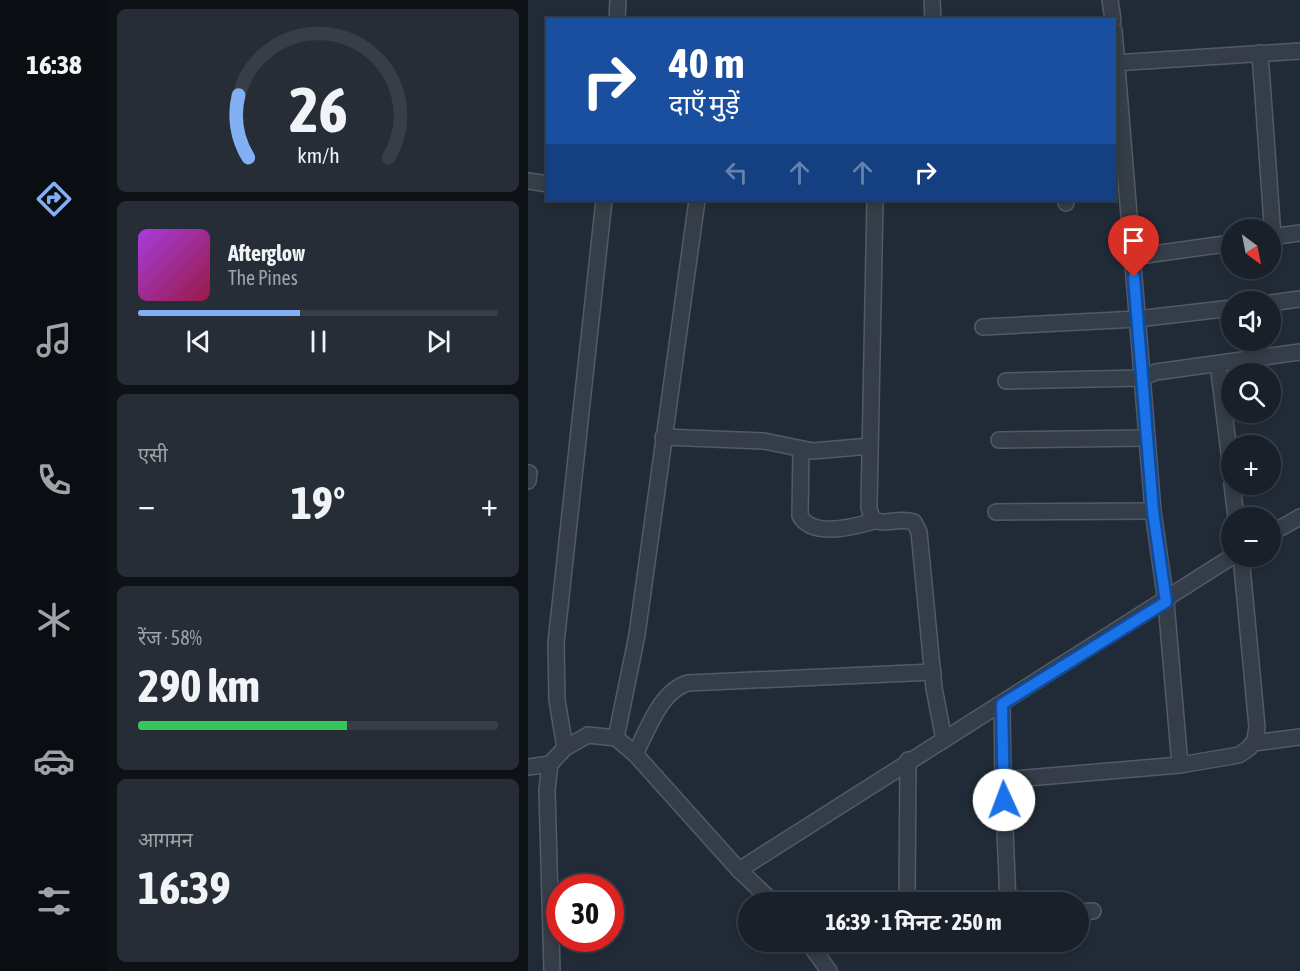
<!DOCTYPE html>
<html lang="hi">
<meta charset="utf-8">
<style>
body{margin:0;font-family:"Asap Condensed","Noto Sans Devanagari",sans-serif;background:#262d36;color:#f1f3f6;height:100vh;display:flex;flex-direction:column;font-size:22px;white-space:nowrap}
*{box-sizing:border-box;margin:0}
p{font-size:20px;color:#9fa3a8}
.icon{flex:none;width:33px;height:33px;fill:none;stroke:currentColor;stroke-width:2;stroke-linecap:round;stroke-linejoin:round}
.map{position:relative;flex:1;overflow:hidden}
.panel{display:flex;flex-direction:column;gap:9px;padding:9px;background:#0e1217;width:420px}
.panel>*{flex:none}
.banner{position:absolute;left:18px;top:18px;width:570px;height:183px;border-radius:0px;box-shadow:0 3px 9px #0003,0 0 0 2px #373e47;background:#1a4fa0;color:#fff;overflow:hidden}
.needle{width:39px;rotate:148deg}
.tools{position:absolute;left:693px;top:219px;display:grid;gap:12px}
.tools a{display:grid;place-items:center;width:60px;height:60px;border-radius:50%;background:#19202a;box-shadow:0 3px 9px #0003,0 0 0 2px #373e47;font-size:30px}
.speed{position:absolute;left:18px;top:874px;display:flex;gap:12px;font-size:30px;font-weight:700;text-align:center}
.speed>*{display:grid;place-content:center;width:78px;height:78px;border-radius:50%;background:#19202a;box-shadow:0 3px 9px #0003,0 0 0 2px #373e47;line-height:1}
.speed .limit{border:9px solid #d22;background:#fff;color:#111}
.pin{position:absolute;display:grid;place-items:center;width:51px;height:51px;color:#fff;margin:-62px -26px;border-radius:50% 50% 50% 0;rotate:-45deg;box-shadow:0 0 6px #0007}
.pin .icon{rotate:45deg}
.me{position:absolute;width:66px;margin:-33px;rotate:358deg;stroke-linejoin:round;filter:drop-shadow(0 0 4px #0008)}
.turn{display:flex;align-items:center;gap:21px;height:126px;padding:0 24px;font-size:27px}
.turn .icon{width:78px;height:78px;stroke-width:2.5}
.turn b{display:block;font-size:42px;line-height:51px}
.lanes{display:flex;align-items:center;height:57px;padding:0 24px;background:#0003;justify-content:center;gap:30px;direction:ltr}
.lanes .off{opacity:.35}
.big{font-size:45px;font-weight:700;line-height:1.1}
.panel .card{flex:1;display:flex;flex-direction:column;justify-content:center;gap:9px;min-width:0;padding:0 21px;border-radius:9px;background:#262d36}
.panel .dial{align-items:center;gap:0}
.dial svg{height:156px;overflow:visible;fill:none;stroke:#373e47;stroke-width:7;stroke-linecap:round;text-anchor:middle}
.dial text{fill:#f1f3f6;stroke:none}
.song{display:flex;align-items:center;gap:18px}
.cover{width:72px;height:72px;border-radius:9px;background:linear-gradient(135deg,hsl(280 70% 55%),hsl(340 70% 35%))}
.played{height:6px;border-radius:3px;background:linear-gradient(90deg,#83b0f5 45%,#373e47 45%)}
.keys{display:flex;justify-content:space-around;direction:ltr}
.heat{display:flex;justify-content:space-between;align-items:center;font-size:33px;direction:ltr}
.charge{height:9px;border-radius:4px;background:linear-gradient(90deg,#34c759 58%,#373e47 0)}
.trip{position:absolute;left:210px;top:892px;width:351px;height:60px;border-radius:30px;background:#19202a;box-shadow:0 3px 9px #0003,0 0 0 2px #373e47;font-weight:700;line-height:60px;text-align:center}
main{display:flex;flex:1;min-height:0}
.tabs{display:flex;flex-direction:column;width:108px;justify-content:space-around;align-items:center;background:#0a0d11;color:#9fa3a8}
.tabs .icon{width:42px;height:42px}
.tabs .current{color:#83b0f5}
.tabs b{font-size:27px;color:#f1f3f6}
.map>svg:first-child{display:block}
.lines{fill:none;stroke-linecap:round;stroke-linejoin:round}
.street-casing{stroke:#525a66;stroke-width:18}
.street{stroke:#353d48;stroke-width:15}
.route-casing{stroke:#114b97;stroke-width:15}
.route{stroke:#1a73e8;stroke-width:10}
</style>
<main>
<nav class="tabs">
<b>16:38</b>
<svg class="icon current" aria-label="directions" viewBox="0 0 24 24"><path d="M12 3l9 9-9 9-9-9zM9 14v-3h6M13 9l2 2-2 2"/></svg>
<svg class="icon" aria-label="music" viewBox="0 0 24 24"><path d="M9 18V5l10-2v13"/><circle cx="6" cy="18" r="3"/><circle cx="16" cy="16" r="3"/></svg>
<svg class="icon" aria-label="phone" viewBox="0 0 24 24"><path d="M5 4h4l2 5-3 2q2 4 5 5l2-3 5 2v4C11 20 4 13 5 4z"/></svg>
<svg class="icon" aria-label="climate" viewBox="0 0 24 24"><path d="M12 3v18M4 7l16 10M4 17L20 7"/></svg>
<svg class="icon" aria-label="car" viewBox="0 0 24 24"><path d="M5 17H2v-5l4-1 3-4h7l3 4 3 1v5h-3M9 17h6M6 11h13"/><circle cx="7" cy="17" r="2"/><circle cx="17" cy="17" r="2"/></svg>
<svg class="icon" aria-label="filters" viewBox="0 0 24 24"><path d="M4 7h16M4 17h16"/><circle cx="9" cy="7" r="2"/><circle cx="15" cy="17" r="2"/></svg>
</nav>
<section class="panel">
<div class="card dial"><svg viewBox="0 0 100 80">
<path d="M14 69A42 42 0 1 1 86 69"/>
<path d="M14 69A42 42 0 0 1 9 37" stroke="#83b0f5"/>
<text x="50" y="56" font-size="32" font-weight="700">26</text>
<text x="50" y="72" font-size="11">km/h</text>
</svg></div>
<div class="card">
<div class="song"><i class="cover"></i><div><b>Afterglow</b><p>The Pines</p></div></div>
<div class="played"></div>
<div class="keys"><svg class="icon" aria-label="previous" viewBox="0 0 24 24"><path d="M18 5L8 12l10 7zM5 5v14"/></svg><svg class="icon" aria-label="pause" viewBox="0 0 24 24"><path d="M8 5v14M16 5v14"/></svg><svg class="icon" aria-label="next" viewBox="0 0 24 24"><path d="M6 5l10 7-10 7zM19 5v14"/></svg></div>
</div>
<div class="card"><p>एसी</p>
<div class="heat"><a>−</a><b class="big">19°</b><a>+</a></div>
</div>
<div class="card"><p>रेंज · 58%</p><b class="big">290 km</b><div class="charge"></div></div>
<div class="card"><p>आगमन</p><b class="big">16:39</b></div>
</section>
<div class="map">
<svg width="772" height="971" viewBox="0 0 772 971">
<rect width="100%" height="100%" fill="#212b38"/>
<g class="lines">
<defs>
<g id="street">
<polyline points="404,0 405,20"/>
<polyline points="582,0 585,20"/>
<polyline points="89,20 90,0"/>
<polyline points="586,30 625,511 638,602 652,765"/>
<polyline points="732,53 745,237"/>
<polyline points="586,63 772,51"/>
<polyline points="0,181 20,184"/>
<path d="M347,200L341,507C345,534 366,515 386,522L391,532L406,688L416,740"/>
<polyline points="538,200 538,203"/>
<polyline points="742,237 772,233"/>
<polyline points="604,257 704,243"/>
<polyline points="742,303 772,299"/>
<polyline points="455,327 609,319 704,308"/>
<polyline points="690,364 704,477"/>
<polyline points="478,381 613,378 628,372 772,352"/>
<polyline points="135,437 236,441 285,451 342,446"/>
<polyline points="471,440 618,438"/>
<path d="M273,449L272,516C285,538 326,527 346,521"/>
<polyline points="0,481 1,473"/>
<polyline points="704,484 708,518"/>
<polyline points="468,512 625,511"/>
<polyline points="742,534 772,517"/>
<polyline points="474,704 475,780 652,765 711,755 721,748 727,740 729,727 713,556"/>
<polyline points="88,738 109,635 169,200"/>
<polyline points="725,743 772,737"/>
<polyline points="37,748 29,700 28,643 76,200"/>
<path d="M107,754C120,730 132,691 160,683L405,672"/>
<polyline points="0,767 22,764"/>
<polyline points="475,780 480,903"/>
<polyline points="211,870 705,556"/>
<polyline points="379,903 380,760"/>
<polyline points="550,912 565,911"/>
<polyline points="280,942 301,971"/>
<polyline points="24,971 19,790 22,764 37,748 60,735 88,738 107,754 211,870 246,903"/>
</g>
</defs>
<use href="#street" class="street-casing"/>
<use href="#street" class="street"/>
</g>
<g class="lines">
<defs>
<polyline id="route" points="476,800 474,704 638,602 625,511 606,277"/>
</defs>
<use href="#route" class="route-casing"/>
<use href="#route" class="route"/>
</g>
</svg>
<div class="tools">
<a><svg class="needle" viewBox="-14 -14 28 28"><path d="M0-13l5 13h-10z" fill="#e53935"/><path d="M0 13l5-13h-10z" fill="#9fa3a8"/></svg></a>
<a><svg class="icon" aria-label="sound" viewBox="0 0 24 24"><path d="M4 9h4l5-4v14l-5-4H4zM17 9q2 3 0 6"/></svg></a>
<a><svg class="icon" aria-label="search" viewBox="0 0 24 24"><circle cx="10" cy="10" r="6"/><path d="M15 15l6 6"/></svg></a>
<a>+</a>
<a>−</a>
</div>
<div class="speed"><div class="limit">30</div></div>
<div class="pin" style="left:606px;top:277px;background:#d93025"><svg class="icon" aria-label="arrive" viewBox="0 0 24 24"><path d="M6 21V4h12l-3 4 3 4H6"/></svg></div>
<svg class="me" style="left:476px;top:800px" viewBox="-20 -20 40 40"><circle r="19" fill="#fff"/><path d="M0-13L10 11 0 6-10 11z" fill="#1a73e8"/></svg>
<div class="trip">16:39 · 1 मिनट · 250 m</div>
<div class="banner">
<div class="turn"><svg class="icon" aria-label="right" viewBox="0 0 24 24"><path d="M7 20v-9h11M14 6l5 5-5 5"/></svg><div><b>40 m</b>दाएँ मुड़ें</div></div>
<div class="lanes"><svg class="icon off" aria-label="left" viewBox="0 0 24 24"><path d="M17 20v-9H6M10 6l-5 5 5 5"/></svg><svg class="icon off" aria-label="ahead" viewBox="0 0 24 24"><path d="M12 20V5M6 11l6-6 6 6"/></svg><svg class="icon off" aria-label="ahead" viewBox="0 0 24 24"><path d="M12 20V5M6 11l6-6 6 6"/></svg><svg class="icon" aria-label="right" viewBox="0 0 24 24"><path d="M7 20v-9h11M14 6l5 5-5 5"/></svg></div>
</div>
</div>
</main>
